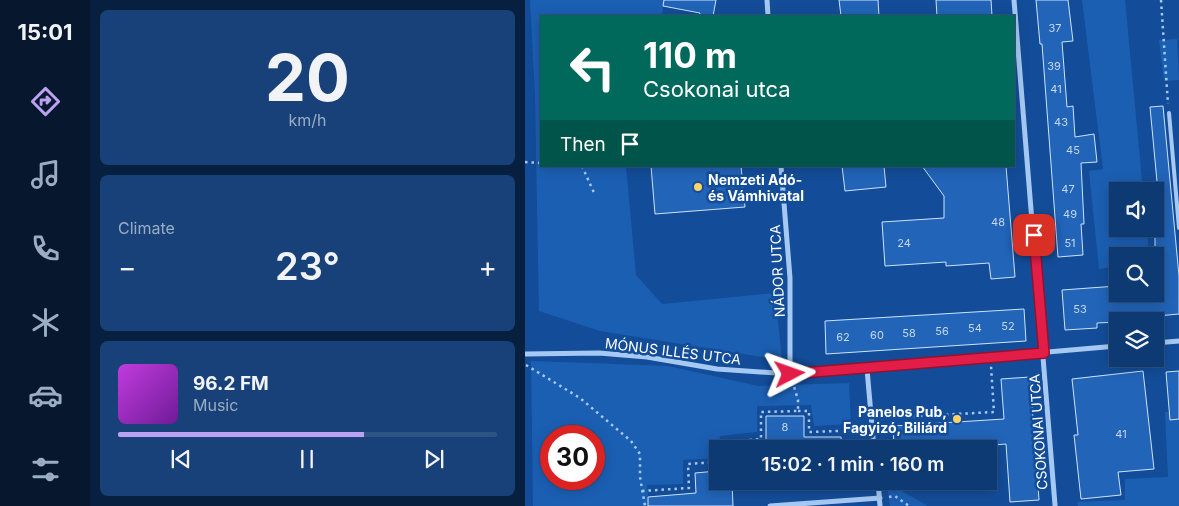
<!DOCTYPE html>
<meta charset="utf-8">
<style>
body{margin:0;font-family:Inter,sans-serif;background:#174178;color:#f1f3f6;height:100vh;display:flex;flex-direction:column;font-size:19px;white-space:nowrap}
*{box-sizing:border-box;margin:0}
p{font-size:16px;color:#9badc4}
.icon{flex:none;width:28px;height:28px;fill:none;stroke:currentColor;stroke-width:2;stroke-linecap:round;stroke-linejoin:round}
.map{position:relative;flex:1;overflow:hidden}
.drawer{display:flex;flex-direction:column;gap:10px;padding:10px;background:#08203f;width:435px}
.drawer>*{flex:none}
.banner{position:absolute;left:15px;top:15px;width:475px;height:152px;border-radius:0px;box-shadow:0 2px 12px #0003,0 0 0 1px #2e5485;background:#00695c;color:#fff;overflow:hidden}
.tools{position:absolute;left:584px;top:182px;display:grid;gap:10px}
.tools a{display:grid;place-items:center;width:55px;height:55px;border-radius:0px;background:#0e3a73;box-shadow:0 2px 12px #0003,0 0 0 1px #2e5485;font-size:25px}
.speed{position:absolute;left:15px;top:425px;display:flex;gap:10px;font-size:25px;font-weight:700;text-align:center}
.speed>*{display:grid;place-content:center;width:65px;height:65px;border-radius:50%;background:#0e3a73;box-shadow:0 2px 12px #0003,0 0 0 1px #2e5485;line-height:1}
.speed .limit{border:8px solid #d22;background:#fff;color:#111}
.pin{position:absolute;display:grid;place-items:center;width:42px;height:42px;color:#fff;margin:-21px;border-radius:10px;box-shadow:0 2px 8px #0006}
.me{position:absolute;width:55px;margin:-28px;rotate:86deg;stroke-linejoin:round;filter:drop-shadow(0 0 4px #0008)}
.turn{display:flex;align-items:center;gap:18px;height:105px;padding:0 20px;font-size:22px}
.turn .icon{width:65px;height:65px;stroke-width:2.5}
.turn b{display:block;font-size:35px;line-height:42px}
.then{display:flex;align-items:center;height:48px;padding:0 20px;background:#0003;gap:10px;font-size:19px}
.big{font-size:38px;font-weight:600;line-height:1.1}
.drawer .card{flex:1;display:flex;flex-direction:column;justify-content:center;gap:8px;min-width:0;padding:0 18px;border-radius:8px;background:#174178}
.drawer .dial{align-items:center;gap:0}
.dial b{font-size:65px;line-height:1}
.song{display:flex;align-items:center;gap:15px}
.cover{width:60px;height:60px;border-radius:8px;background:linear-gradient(135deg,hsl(290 70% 55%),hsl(280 70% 35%))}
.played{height:5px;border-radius:2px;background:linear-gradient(90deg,#bca0f2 65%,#2e5485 65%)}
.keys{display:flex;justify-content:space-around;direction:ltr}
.heat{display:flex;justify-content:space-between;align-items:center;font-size:28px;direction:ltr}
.trip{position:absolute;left:184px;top:440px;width:288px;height:50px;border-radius:0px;background:#0e3a73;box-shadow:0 2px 12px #0003,0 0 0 1px #2e5485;font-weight:600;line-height:50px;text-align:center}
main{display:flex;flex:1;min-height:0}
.tabs{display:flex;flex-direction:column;width:90px;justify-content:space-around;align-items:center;background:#06172e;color:#9badc4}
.tabs .icon{width:35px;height:35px}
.tabs .on{color:#bca0f2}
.tabs b{font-size:22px;color:#f1f3f6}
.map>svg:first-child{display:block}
.green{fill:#1b5fb3;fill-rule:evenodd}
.building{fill:#2164b8;stroke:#cee3fd}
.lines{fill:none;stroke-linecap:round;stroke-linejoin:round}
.path{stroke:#a6c9f3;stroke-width:2.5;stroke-dasharray:2.5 4;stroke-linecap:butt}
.lane{stroke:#a6c9f3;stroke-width:4}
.street{stroke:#a6c9f3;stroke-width:5}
.route-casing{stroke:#92132f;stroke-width:12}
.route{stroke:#e11d48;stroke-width:9}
.poi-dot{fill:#ffd368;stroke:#134d99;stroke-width:2}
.labels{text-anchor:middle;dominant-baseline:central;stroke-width:5;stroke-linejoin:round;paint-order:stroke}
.number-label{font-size:11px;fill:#c8d8ed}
.poi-label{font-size:14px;font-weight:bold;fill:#fff;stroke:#134d99;text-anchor:start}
.street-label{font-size:14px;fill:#fff;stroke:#134d99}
</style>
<main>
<nav class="tabs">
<b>15:01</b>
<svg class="icon on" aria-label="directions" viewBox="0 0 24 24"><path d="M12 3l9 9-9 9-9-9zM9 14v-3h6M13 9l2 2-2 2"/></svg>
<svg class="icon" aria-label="music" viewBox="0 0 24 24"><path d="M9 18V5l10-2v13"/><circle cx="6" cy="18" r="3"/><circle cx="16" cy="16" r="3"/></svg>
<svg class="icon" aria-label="phone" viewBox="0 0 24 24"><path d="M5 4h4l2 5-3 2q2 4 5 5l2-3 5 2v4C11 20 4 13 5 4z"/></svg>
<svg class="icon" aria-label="climate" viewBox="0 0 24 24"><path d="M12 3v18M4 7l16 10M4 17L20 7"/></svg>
<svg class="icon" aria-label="car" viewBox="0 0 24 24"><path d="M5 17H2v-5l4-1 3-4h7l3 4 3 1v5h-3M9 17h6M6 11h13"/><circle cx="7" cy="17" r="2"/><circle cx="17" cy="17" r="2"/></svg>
<svg class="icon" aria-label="filters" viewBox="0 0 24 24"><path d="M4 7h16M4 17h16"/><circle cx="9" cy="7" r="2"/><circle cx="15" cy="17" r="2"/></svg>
</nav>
<section class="drawer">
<div class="card dial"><b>20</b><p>km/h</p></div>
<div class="card"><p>Climate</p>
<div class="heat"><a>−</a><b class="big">23°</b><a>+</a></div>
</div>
<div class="card">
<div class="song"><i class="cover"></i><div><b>96.2 FM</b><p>Music</p></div></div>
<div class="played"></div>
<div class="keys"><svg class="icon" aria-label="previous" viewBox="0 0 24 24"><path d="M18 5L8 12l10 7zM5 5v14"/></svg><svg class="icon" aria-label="pause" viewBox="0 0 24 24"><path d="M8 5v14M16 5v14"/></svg><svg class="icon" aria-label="next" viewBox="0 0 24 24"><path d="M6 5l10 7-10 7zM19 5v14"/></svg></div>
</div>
</section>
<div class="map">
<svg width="654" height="506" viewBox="0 0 654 506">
<rect width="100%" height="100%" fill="#134d99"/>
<g class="green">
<polygon points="5,0 139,0 137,16 16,16 16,166 101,166 111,275 137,304 250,293 257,360 75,331 14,311 10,95"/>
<polygon points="557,0 600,0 618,191 592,191 592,229 622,229 624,256 592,256 592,266 574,269 564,171 578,169"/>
<polygon points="652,39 654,80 639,81 634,40"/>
<path d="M6,361L143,366L233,386L324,383L326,424L289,426L286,405L232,406V432L195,436L192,458L158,460V484L122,485L124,506H8ZM26,436H69V479H26Z"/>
<polygon points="640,412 654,412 654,506 553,506 552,502 600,500 600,479 643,477"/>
<polygon points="373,489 403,506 365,506 363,491"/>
</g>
<g class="building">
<polygon points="139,0 191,0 188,16 174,16 175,13 138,6"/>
<polygon points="314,0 353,0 354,16 316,16"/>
<polygon points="411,0 466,0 467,16 412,16"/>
<polygon points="511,0 543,0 548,41 537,42 542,107 548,106 550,137 569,134 572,162 556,163 559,224 556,224 558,255 533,257 517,44 515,44"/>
<polygon points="638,106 654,276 654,314 632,316 632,320 572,323 572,328 540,330 537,290 592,286 592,294 630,294 630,236 637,235 625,107"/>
<polygon points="126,166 216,166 220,207 130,214"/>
<polygon points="317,166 359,166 361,187 320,191"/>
<polygon points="397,166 481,166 490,277 466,279 464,263 421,266 421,262 360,266 357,222 419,218 419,196"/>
<polygon points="499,309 501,341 301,354 300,321"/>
<polygon points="618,371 629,469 593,472 596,495 556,499 549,435 553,435 547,379"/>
<polygon points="654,371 654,419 645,420 641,372"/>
<polygon points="505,377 514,500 485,502 481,444 421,449 369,449 368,426 479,419 476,379"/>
<polygon points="241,416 279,416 279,437 316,437 317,449 241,449"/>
<polygon points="192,471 192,481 207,481 208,506 123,506 123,497 171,493 170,473"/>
</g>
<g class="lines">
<g class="path">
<polyline points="636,0 643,104"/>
<polyline points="0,162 16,163"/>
<polyline points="57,166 70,195"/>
<polyline points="1,365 55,398 106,441 115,454 115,477 120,506"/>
<polyline points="273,411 284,411 284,432 338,430"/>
<polyline points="356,418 469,412 466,366"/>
<polyline points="199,449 199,442 236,439 236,412 273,411 273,400 268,383"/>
<polyline points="117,491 164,488 163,464 192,462"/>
<polyline points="364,497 370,496 384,506"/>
</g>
<polyline class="lane" points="644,113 654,228"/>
<g class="street">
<polyline points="242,0 243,16"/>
<polyline points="489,0 530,505"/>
<polyline points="256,166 265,278 265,374"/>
<polyline points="630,343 654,341"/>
<polyline points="0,354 74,353 122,357 192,369 265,374 592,346"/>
<polyline points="342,369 349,449"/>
<polyline points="353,481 355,506"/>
<polyline points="245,506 355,498"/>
</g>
</g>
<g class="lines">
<defs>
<polyline id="route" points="265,374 519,353 509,235"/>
</defs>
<use href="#route" class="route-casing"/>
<use href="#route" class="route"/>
</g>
<g class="poi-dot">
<circle cx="173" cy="187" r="5"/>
<circle cx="432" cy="419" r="5"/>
</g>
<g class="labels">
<g class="number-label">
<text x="530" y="28">37</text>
<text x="529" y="66">39</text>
<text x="531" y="89">41</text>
<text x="536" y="122">43</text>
<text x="548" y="150">45</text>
<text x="543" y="189">47</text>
<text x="545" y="214">49</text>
<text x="473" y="222">48</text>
<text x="379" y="243">24</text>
<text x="545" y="243">51</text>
<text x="555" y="309">53</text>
<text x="483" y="326">52</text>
<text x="450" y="328">54</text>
<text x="417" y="331">56</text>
<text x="384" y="333">58</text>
<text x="352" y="335">60</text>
<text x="318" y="337">62</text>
<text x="260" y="427">8</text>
<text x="596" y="434">41</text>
</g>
<g class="poi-label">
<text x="183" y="179">Nemzeti Adó-<tspan x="183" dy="16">és Vámhivatal</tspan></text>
<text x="422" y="411" text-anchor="end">Panelos Pub,<tspan x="422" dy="16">Fagyizó, Biliárd</tspan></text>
</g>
<g class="street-label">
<text transform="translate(252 271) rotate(-93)">NÁDOR UTCA</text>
<text transform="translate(148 351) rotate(7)">MÓNUS ILLÉS UTCA</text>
<text transform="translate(513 432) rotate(-94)">CSOKONAI UTCA</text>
</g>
</g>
</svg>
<div class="tools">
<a><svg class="icon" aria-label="sound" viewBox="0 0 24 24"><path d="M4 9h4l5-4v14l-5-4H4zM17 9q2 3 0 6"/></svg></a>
<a><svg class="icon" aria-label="search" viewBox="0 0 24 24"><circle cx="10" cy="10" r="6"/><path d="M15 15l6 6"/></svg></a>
<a><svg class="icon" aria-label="layers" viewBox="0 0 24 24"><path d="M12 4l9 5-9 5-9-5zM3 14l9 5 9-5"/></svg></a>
</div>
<div class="speed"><div class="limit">30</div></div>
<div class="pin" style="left:509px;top:235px;background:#d93025"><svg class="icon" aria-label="arrive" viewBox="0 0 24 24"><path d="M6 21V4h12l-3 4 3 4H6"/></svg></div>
<svg class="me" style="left:265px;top:374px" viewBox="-20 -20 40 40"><path d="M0-17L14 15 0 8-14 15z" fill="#e11d48" stroke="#fff" stroke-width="4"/></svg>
<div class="trip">15:02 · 1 min · 160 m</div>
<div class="banner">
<div class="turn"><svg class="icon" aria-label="left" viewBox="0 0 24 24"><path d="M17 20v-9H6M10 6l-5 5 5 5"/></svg><div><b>110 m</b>Csokonai utca</div></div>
<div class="then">Then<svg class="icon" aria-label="arrive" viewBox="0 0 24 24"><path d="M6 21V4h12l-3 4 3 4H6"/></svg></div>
</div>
</div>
</main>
